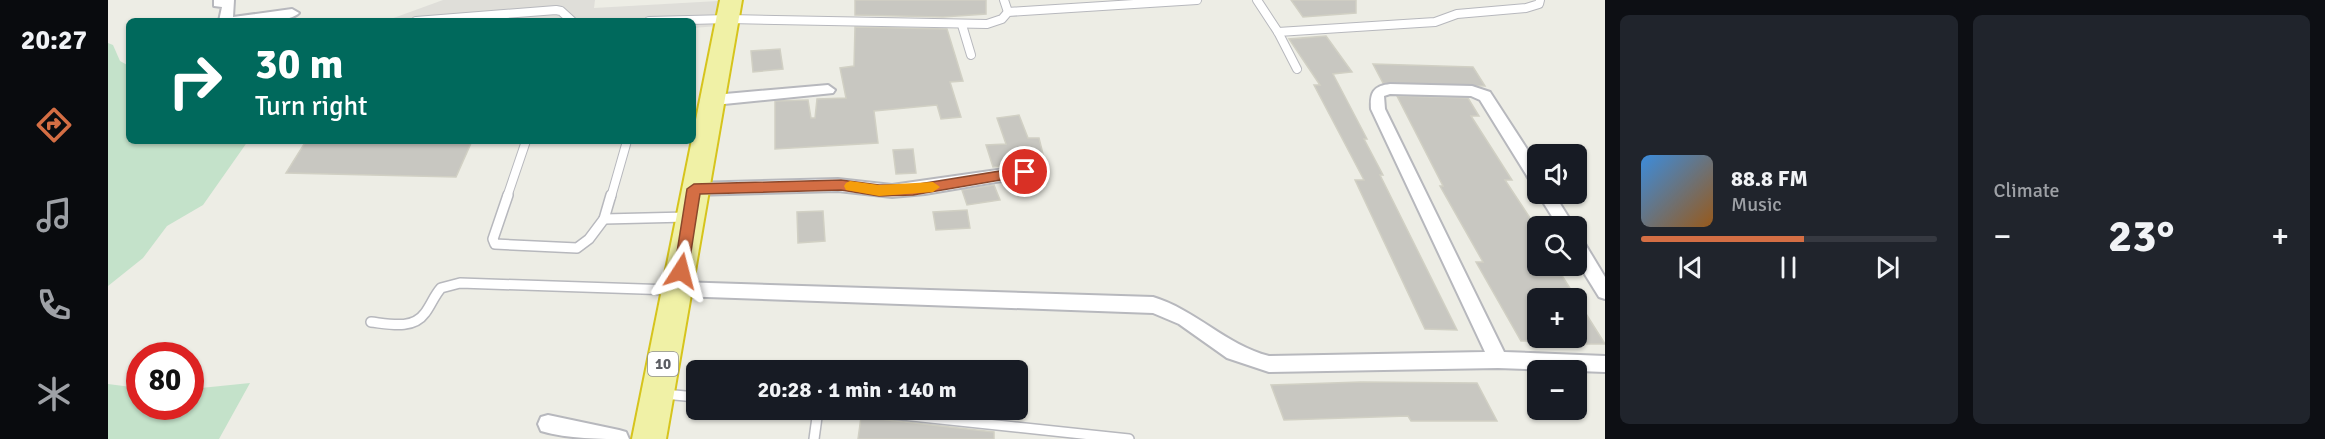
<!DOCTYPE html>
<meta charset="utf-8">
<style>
body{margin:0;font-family:Signika,sans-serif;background:#20242c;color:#f1f3f6;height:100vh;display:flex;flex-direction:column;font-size:22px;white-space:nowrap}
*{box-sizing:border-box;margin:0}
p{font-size:20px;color:#9ea1a6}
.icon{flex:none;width:33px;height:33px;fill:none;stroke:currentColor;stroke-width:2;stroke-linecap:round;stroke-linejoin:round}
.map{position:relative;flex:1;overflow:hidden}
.sheet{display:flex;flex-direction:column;gap:15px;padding:15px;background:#0d0f14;width:720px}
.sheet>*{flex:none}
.guide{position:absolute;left:18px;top:18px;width:570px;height:126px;border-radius:9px;box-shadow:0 2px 4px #0004;background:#00695c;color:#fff;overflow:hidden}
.buttons{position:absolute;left:1419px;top:144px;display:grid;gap:12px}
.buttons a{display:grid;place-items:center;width:60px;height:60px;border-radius:9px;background:#171b24;box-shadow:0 2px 4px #0004;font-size:30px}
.speed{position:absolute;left:18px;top:342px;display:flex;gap:12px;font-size:30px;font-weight:700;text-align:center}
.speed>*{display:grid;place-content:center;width:78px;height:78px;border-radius:50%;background:#171b24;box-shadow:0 2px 4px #0004;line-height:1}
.speed .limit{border:9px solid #d22;background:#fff;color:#111}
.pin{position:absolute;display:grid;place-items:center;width:51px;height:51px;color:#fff;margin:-26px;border:3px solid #fff;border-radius:50%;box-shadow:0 2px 6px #0007}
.me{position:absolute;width:66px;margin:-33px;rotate:9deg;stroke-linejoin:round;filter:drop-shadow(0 0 4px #0008)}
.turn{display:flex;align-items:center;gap:21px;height:126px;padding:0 30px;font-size:27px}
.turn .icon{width:78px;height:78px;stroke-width:2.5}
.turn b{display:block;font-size:42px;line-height:51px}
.big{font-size:45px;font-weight:700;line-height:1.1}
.sheet .widget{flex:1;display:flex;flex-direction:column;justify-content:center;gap:9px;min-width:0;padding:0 21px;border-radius:9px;background:#20242c}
.song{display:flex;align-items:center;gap:18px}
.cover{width:72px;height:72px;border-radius:9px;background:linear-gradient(135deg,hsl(210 70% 55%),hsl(30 70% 35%))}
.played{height:6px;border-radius:3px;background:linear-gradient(90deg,#d46e44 55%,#363941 55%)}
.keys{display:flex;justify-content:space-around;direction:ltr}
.heat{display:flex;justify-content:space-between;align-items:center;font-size:33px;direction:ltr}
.sheet .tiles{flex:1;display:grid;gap:15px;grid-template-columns:repeat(2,1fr)}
.trip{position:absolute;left:578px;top:360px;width:342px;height:60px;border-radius:9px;background:#171b24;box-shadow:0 2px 4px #0004;font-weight:700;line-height:60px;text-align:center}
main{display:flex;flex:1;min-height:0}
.tabs{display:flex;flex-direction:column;width:108px;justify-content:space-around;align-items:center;background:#090b0e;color:#9ea1a6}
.tabs .icon{width:42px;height:42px}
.tabs .on{color:#d46e44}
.tabs b{font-size:27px;color:#f1f3f6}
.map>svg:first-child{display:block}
.industrial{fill:#dfded9}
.green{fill:#c4e2ca}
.building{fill:#c8c7c1;stroke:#d1d0c4;stroke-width:1.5}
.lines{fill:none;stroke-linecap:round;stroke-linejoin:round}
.service-far1-casing{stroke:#b7b8bd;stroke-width:10}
.service-casing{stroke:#b7b8bd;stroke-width:12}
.minor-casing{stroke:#b7b8bd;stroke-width:4}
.trunk-casing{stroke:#d6c41c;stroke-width:4}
.service-far1{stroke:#fff;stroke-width:8}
.service{stroke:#fff;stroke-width:9}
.minor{fill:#fff;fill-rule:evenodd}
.trunk{fill:#f0f1a6;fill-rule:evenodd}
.route{fill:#d46e44;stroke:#8a482c;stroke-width:1.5}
.slow{fill:#f59e0b}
.labels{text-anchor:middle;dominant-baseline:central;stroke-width:6;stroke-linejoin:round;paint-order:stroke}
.shield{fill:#fff;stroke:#8d8e92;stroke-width:1.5}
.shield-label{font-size:15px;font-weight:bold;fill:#5c5e63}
</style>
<main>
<nav class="tabs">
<b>20:27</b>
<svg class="icon on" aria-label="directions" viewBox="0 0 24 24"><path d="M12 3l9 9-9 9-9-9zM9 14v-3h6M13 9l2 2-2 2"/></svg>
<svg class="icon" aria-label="music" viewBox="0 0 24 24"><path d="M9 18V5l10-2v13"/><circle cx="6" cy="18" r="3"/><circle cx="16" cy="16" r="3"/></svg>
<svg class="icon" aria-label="phone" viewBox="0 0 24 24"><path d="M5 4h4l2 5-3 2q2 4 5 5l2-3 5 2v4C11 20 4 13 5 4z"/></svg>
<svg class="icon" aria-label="climate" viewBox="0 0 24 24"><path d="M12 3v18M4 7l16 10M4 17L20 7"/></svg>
</nav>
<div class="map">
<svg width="1497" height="439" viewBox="0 0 1497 439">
<rect width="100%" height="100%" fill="#edede5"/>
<polygon class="industrial" points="335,0 487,0 486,8 610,1 610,26 585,28 585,21 212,21 280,20"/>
<g class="green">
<polygon points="0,43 5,45 12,61 21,66 21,141 140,141 95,205 59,226 35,258 0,286"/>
<polygon points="142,383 111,439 0,439 0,384 31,388 32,406 82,406 83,389"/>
</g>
<g class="building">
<polygon points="747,0 878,0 878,14 835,17 747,15"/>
<polygon points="1183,0 1248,0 1248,13 1195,17"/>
<polygon points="747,27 839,29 855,81 842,82 853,117 833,119 829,105 766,111 770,143 667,149 667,101 700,100 703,118 707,118 709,99 738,98 732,68 746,66"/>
<polygon points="1218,36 1244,72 1225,74 1259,139 1256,139 1275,175 1272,175 1349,330 1317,329 1247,180 1256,180 1206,85 1212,85 1181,39"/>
<polygon points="672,49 675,69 645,72 643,51"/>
<polygon points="1265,64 1365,67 1377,86 1275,83"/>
<polygon points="1289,96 1360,98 1371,116 1363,116 1404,180 1397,180 1430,230 1430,266 1448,266 1497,344 1468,344 1468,298 1430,298 1430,341 1413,341 1368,262 1375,262 1332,186 1335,186"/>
<polygon points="911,115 920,138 931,138 937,162 911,162 912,164 885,167 878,145 898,144 889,118"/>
<polygon points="198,141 364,141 348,177 178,173"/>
<polygon points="805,149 808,173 788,174 785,150"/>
<polygon points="886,185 892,200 859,205 854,190"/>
<polygon points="859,210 862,228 828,230 825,212"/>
<polygon points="715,211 717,241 690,243 689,212"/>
<polygon points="1253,382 1369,383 1389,421 1303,421 1300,416 1176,420 1163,385"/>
<polygon points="753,417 886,432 886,439 750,439"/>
</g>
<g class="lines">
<defs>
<g id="service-far1">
<polyline points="896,0 900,12"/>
<polyline points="1149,0 1170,32 1189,69"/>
<polyline points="308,21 448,10 453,11 464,21"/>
<polyline points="541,21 621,19 879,24 894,19 900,12 1089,0"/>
<polyline points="854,25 863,55"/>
<polyline points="1170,32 1327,22 1349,14 1418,8 1431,4 1432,0"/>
<polyline points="399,197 418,141"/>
<polyline points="503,197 519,141"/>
</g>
<g id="service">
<polyline points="400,195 385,239 387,244 469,248 481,239 496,219"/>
<polyline points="503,195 496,219 579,217"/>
<path d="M263,322C281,324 305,330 317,313C323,305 326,296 333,288L352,283L564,290"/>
<polyline points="556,394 588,397"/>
<polyline points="747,410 1021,439"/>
<polyline points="706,439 710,410"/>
</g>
<g id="minor">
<path d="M106,0H126L125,17L184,9L191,13C179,25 129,21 111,21L114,7L106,6Z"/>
<path d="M1282,84L1364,86L1382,92L1430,166V186L1424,184L1372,100L1363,96L1282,94L1276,96L1277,109L1396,352L1497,356V372L1390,368L1161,372L1119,358L1071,324L1045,313L570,296L564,294L561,289L564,284L570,282L1045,297C1088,310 1118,345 1161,356L1377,352L1263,109C1262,93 1265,86 1282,84Z"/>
<polygon points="720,85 727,90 725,93 606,105 599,100 606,95"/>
<polygon points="917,166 923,168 925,172 923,176 817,194 784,197 730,191 586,195 580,193 578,189 580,185 586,183 730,179 784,185"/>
<polygon points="1430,194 1446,194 1466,226 1450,226"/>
<polygon points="1468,237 1474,239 1497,277 1497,299 1491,297 1468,260"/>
<path d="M440,415L511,430L518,432L521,439C491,439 461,439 433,431L430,424L433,417Z"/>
</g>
<polygon id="trunk" points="612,0 634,0 558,439 524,439"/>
</defs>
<use href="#service-far1" class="service-far1-casing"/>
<use href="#service" class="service-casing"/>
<use href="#minor" class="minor-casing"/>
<use href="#trunk" class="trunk-casing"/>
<use href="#service-far1" class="service-far1"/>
<use href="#service" class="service"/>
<use href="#minor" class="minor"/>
<use href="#trunk" class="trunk"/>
</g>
<polygon class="route" points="917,167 922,168 923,172 922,175 805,195 771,196 733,190 592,194 580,271 578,275 568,275 566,271 579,189 586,184 733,180 771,185 805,185"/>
<polygon class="slow" points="742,181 771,185 825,182 832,187 825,192 771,196 738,190 736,186 738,183"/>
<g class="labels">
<rect class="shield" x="540" y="352" width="30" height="24" rx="4.5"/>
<g class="shield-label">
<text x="555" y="364">10</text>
</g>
</g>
</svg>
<div class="buttons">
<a><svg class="icon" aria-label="sound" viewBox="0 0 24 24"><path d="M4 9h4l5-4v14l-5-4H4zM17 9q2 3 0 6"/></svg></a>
<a><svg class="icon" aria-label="search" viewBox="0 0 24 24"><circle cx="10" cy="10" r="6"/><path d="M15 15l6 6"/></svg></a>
<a>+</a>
<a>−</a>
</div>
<div class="speed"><div class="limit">80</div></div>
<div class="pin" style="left:917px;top:172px;background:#d93025"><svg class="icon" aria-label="arrive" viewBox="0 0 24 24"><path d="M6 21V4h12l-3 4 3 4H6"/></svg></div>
<svg class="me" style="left:573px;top:271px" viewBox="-20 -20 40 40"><path d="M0-17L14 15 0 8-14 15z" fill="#d46e44" stroke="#fff" stroke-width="4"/></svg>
<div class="trip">20:28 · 1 min · 140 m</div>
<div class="guide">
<div class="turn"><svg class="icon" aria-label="right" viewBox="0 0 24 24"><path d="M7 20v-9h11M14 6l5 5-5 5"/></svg><div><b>30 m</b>Turn right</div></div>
</div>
</div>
<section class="sheet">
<div class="tiles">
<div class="widget">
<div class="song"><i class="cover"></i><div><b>88.8 FM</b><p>Music</p></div></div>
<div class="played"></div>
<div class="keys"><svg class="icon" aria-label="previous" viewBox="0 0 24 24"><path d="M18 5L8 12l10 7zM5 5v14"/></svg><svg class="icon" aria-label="pause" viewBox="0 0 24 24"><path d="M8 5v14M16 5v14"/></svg><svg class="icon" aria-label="next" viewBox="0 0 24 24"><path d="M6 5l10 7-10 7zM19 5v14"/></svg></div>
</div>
<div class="widget"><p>Climate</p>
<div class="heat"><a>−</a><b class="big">23°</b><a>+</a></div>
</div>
</div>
</section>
</main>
